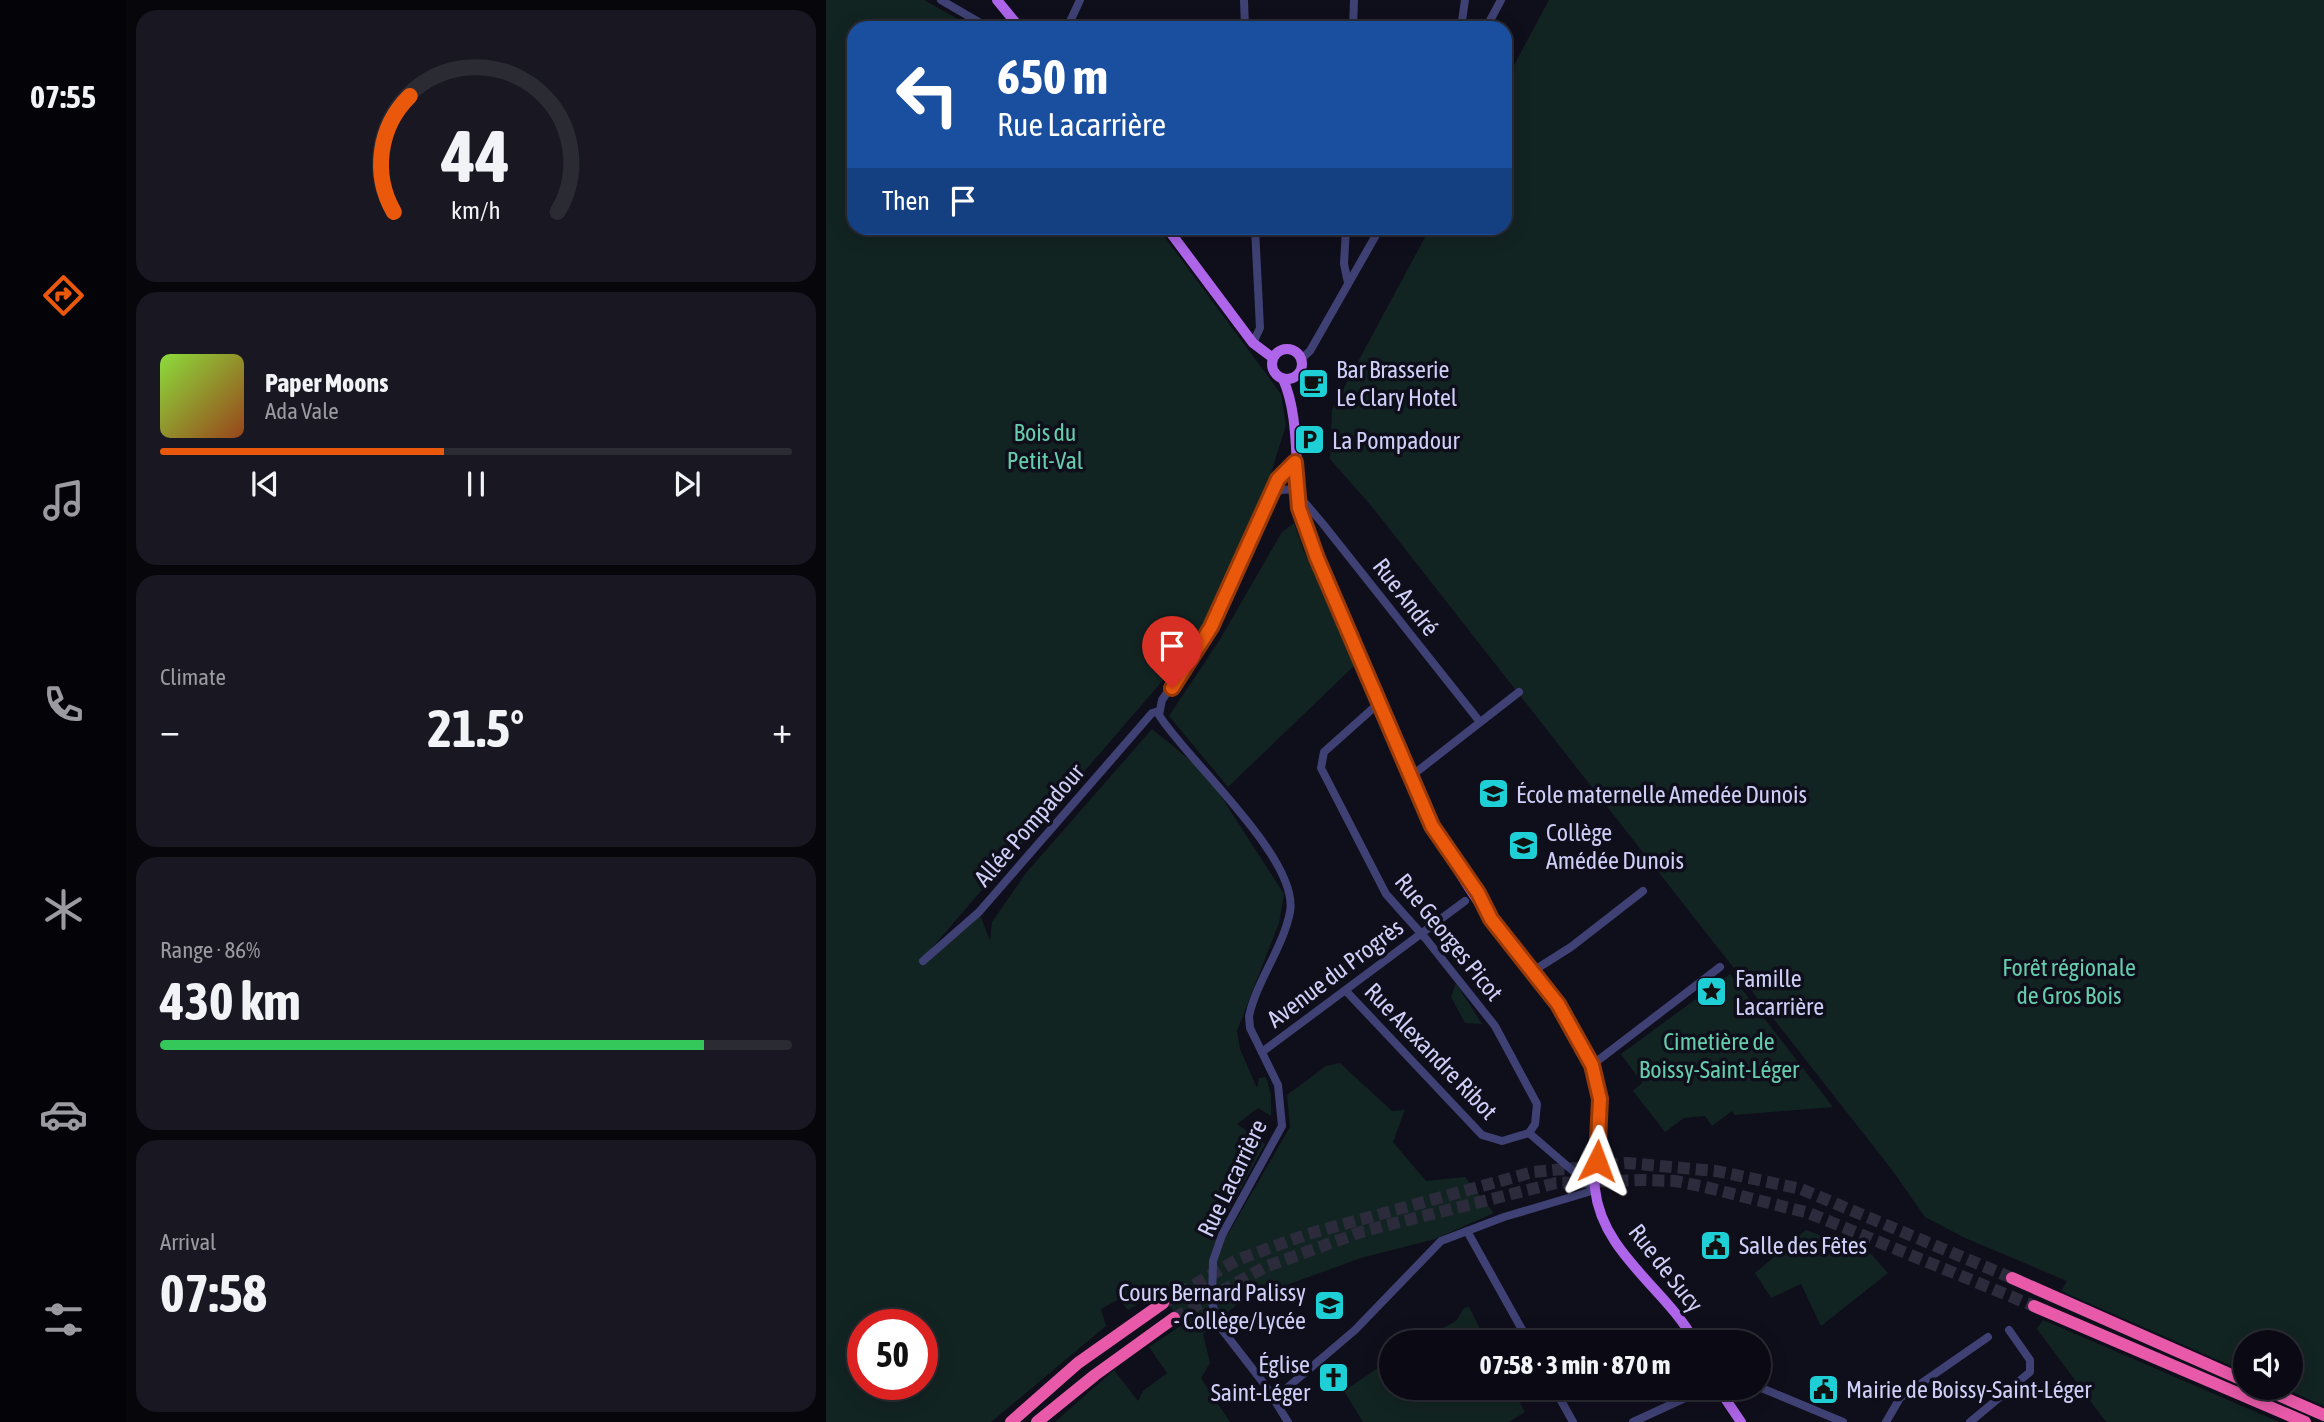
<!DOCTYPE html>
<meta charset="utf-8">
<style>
body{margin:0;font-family:"Asap Condensed",sans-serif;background:#191822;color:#f1f3f6;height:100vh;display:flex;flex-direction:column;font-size:26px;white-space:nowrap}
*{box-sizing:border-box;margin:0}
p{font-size:23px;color:#9a9aa0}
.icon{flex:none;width:38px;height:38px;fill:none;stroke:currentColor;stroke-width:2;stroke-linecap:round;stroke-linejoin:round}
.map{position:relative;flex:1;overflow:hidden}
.sheet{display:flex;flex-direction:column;gap:10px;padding:10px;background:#06060b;width:700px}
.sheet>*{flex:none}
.banner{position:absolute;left:21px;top:21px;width:665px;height:214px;border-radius:21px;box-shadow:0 4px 18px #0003,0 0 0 2px #2b2b34;background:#1a4fa0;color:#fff;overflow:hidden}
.fabs{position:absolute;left:1407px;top:1330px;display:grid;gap:14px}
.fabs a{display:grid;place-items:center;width:70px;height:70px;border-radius:50%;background:#0b0a14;box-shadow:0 4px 18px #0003,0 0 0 2px #2b2b34;font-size:35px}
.speed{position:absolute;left:21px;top:1309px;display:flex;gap:14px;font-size:35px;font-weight:700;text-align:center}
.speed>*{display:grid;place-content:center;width:91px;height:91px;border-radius:50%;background:#0b0a14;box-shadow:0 4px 18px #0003,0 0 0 2px #2b2b34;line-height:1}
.speed .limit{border:10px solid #d22;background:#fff;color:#111}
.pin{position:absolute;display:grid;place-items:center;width:60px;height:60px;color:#fff;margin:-72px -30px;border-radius:50% 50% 50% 0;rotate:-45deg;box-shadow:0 0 7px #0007}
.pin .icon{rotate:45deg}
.me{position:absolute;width:77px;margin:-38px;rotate:3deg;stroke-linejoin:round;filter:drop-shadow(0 0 5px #0008)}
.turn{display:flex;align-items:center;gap:24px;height:147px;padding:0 35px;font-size:32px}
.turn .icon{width:91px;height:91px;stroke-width:2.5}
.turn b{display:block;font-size:49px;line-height:60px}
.then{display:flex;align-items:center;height:66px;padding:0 35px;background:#0003;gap:14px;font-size:26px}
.big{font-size:52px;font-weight:700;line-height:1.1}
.sheet .widget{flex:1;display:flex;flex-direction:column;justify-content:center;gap:10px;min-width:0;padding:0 24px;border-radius:21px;background:#191822}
.sheet .dial{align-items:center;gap:0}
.dial svg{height:182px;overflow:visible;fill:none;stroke:#2b2b34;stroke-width:7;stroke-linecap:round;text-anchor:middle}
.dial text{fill:#f1f3f6;stroke:none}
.song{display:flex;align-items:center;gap:21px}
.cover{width:84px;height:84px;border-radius:10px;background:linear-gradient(135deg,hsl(90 70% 55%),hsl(20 70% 35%))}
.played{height:7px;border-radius:4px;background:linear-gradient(90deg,#ea580c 45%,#2b2b34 45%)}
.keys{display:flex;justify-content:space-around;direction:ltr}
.heat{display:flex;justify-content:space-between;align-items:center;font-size:38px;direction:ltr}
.charge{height:10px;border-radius:5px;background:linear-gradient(90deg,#34c759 86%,#2b2b34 0)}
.trip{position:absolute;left:553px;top:1330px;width:392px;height:70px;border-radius:35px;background:#0b0a14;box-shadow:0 4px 18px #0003,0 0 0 2px #2b2b34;font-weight:700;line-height:70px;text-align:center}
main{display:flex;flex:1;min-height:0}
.menu{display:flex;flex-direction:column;width:126px;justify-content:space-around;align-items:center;background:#040408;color:#9a9aa0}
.menu .icon{width:49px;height:49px}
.menu .current{color:#ea580c}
.menu b{font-size:32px;color:#f1f3f6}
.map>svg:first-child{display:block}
.green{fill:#122422;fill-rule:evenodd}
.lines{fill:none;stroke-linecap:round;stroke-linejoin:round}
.highway-tunnel{stroke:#2c2b3c;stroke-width:12;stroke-dasharray:12 6;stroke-linecap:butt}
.minor{stroke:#3f4174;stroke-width:8}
.major{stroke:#ae65e9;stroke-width:10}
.highway{stroke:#e85aa9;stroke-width:12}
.route-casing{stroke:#983908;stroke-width:18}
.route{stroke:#ea580c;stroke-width:12}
.labels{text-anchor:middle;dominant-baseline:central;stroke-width:7;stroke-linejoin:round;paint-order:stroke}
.poi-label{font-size:24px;fill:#d0cff8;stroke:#0f0e1b;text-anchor:start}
.park-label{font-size:24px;fill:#66cdac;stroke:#0f0e1b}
.street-label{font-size:24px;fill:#d0cff8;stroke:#0f0e1b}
</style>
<main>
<nav class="menu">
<b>07:55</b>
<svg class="icon current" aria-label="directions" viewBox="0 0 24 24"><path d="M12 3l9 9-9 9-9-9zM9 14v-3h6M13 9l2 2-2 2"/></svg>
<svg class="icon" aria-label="music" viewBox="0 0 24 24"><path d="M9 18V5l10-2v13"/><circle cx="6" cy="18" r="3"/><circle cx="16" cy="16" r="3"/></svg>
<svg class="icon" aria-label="phone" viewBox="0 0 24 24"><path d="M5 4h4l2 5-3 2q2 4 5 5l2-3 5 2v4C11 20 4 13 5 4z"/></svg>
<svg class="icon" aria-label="climate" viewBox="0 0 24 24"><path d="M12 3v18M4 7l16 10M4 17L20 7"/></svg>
<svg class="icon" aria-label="car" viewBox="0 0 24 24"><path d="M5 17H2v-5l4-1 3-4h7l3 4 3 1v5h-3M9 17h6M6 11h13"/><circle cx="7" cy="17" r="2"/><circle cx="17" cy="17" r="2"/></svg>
<svg class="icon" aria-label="filters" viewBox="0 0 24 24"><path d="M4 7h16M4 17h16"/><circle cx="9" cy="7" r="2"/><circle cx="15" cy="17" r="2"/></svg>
</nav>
<section class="sheet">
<div class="widget dial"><svg viewBox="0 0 100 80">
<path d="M14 69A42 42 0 1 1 86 69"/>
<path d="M14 69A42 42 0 0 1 21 18" stroke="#ea580c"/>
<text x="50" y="56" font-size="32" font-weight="700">44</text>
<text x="50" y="72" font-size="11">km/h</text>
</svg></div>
<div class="widget">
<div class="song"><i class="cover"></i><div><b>Paper Moons</b><p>Ada Vale</p></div></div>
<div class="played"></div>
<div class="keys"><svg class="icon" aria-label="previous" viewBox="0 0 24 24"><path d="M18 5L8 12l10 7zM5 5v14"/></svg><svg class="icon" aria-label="pause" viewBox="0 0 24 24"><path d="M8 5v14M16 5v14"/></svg><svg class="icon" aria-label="next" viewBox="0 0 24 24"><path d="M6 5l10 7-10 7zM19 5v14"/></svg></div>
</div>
<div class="widget"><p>Climate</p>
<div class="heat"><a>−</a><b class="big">21.5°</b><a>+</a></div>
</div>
<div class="widget"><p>Range · 86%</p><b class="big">430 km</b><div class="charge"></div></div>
<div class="widget"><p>Arrival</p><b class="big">07:58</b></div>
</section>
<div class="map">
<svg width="1498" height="1422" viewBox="0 0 1498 1422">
<rect width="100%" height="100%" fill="#0f0e1b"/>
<g class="green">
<path d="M0,0H98L148,28H28V228H332L455,394L460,425L441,486L379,621L339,678L98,957L153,912L164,941L166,922L200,873L326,729L380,773L458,894L453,923L411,1031L414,1049L431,1088L433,1078L440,1077L445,1095V1116L432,1108L411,1124L439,1144L387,1240L402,1234L464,1127L461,1095L500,1066L514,1063L566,1111L579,1110L567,1142L600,1181L639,1177L668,1213L609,1239L535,1258L414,1302L377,1334L384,1363L375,1378L404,1422H229L288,1370L312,1401L317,1391L341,1373L323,1347L356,1325L334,1291L302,1310L293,1299L275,1309L280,1326L165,1422H0ZM37,1325H96V1384H37Z"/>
<polygon points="723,0 1498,0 1498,1406 1457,1388 1465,1388 1465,1342 1419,1342 1419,1372 1235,1291 1241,1281 1139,1238 1099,1217 1066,1170 547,508 504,459 506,410 604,228 679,228 679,82"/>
<polygon points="468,523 477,549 530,664 402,787 343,716 393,641 456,532"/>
<polygon points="904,974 1007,1107 909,1115 906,1111 886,1126 879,1116 858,1118 839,1132 807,1091 816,1083 795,1054"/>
<polygon points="630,983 656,1024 639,1023 625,997"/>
<polygon points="980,1230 1045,1254 1062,1273 995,1326 975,1284 945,1298 929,1273"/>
<polygon points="643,1307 661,1342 590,1342 630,1321 638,1308"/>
<polygon points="1217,1320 1453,1422 1280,1422 1211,1329"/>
<polygon points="565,1359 565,1388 707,1388 691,1397 699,1412 683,1422 537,1422 518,1391"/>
</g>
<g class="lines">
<g class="highway-tunnel">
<polyline points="337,1303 411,1260 482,1234 707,1172 801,1163 890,1171 975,1189 1186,1278"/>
<polyline points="348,1318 439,1267 538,1231 730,1183 817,1180 849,1181 879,1187 983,1213 1208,1306"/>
</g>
<g class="minor">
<polyline points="115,0 163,28"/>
<polyline points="418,0 419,28"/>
<polyline points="162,27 186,28"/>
<polyline points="241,28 254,0"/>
<polyline points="527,28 528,0"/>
<polyline points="635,28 639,0"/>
<polyline points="660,28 675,0"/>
<polyline points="520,228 518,264 522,283"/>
<polyline points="427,343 434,328 429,228"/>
<polyline points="475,359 484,351 554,228"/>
<polyline points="445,496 455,490 470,489"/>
<polyline points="472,502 480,504 497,524 654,722"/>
<polyline points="553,703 498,752 495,768 560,894 600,939 669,1026 711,1104 709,1124 703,1133"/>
<polyline points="584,777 693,692"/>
<polyline points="97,961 153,912 326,713 333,711"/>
<polyline points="707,971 745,947 817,891"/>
<polyline points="520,991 656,1135 676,1141 703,1133"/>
<polyline points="436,1052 639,901"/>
<polyline points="766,1065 894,967"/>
<polyline points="641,1231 703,1342"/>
<polyline points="933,1387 1017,1422"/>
<polyline points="728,1388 747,1422"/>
<polyline points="448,1399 529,1330 615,1241 678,1217 769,1190 703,1133"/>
<path d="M462,1422L439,1385L391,1323L386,1302L387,1261L396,1235L456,1126L452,1085L424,1028L423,1016C431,980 457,948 464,912C474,859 360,759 333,715L336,700L385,627L452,479L469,462"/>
<polyline points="807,1422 881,1388"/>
<polyline points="1060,1422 1074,1398 1162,1337"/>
<polyline points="1144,1422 1204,1372 1204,1360 1183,1330"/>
</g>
<g class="major">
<polyline points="171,0 194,28"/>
<polyline points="341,228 427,343 447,358"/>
<circle cx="461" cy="364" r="15"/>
<path d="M457,379C477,424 465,482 480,531C500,583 524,635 546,687C573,750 599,813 634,873C673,940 732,993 765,1064C785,1105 764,1147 769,1189C776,1254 841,1289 869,1342"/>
<polyline points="892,1388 915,1422"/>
</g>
<g class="highway">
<polyline points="1186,1278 1419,1381"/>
<polyline points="1208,1306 1479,1422"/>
<polyline points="1436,1388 1498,1415"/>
<polyline points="185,1422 252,1363 337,1303"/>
<polyline points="211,1422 269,1375 348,1318"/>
</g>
</g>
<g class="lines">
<defs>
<polyline id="route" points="346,688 385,627 452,479 469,462 473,508 491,558 606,826 652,893 665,919 732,1004 766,1065 774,1099 771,1161"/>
</defs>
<use href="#route" class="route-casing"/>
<use href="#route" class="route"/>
</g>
<defs>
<symbol id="cafe-square" viewBox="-11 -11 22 22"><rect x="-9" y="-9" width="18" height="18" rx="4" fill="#1ed0d5" stroke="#0f0e1b"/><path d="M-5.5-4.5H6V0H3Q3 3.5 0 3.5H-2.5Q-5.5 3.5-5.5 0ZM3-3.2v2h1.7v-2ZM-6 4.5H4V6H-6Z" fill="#111"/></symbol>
<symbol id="parking-square" viewBox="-11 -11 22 22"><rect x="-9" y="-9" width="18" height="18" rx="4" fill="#1ed0d5" stroke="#0f0e1b"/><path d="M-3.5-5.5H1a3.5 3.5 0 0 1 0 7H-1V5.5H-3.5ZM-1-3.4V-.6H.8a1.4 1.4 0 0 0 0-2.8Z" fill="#111"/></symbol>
<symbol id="school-square" viewBox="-11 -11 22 22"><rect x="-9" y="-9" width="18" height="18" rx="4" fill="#1ed0d5" stroke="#0f0e1b"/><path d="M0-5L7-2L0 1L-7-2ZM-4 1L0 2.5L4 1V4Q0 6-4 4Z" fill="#111"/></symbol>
<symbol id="sight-square" viewBox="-11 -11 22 22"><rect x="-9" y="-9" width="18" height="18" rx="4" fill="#1ed0d5" stroke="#0f0e1b"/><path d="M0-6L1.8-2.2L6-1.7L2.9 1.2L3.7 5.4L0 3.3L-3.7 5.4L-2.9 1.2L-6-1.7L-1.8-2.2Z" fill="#111"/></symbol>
<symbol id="civic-square" viewBox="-11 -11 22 22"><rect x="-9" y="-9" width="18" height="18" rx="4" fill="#1ed0d5" stroke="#0f0e1b"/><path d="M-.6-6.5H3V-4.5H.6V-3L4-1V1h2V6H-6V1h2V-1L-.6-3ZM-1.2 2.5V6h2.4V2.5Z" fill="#111"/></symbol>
<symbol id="church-square" viewBox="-11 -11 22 22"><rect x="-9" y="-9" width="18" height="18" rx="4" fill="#1ed0d5" stroke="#0f0e1b"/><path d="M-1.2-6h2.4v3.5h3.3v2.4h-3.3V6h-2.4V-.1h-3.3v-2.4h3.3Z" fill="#111"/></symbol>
</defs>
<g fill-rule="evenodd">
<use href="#cafe-square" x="470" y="366" width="35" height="35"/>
<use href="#parking-square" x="466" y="422" width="35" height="35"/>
<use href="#school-square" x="650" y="776" width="35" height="35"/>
<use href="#school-square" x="680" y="828" width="35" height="35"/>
<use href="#sight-square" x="868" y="974" width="35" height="35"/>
<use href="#civic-square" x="872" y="1228" width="35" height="35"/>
<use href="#school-square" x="486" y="1288" width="35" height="35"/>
<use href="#church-square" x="490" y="1360" width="35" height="35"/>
<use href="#civic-square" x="980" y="1372" width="35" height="35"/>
</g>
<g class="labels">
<g class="poi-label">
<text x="510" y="369">Bar Brasserie<tspan x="510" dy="28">Le Clary Hotel</tspan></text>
<text x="506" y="440">La Pompadour</text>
<text x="690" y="794">École maternelle Amedée Dunois</text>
<text x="720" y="832">Collège<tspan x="720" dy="28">Amédée Dunois</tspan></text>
<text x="909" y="978">Famille<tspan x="909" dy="28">Lacarrière</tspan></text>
<text x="913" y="1245">Salle des Fêtes</text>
<text x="480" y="1292" text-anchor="end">Cours Bernard Palissy<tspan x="480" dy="28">- Collège/Lycée</tspan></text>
<text x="484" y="1364" text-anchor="end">Église<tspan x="484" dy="28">Saint-Léger</tspan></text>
<text x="1020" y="1389">Mairie de Boissy-Saint-Léger</text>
</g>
<g class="park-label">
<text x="219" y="432">Bois du<tspan x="219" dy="28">Petit-Val</tspan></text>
<text x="1243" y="967">Forêt régionale<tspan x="1243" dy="28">de Gros Bois</tspan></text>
<text x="893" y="1041">Cimetière de<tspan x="893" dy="28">Boissy-Saint-Léger</tspan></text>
</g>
<g class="street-label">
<text transform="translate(580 597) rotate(52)">Rue André</text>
<text transform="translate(203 825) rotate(-49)">Allée Pompadour</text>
<text transform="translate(623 937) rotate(51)">Rue Georges Picot</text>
<text transform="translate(509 973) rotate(-37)">Avenue du Progrès</text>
<text transform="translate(605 1051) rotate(46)">Rue Alexandre Ribot</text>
<text transform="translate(406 1178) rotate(-64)">Rue Lacarrière</text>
<text transform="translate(840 1268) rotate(52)">Rue de Sucy</text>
</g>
</g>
</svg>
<div class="fabs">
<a><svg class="icon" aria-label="sound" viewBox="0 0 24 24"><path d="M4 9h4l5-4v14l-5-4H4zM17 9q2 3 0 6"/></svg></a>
</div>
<div class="speed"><div class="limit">50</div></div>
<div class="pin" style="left:346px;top:688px;background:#d93025"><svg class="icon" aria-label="arrive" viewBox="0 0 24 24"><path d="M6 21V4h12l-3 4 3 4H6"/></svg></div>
<svg class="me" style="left:771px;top:1161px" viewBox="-20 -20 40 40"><path d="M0-17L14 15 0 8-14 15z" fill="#ea580c" stroke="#fff" stroke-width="4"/></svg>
<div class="trip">07:58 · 3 min · 870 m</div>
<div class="banner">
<div class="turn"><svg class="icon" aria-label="left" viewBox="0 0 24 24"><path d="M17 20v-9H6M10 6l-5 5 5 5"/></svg><div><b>650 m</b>Rue Lacarrière</div></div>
<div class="then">Then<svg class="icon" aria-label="arrive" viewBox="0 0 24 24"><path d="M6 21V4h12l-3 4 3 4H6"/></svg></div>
</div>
</div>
</main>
